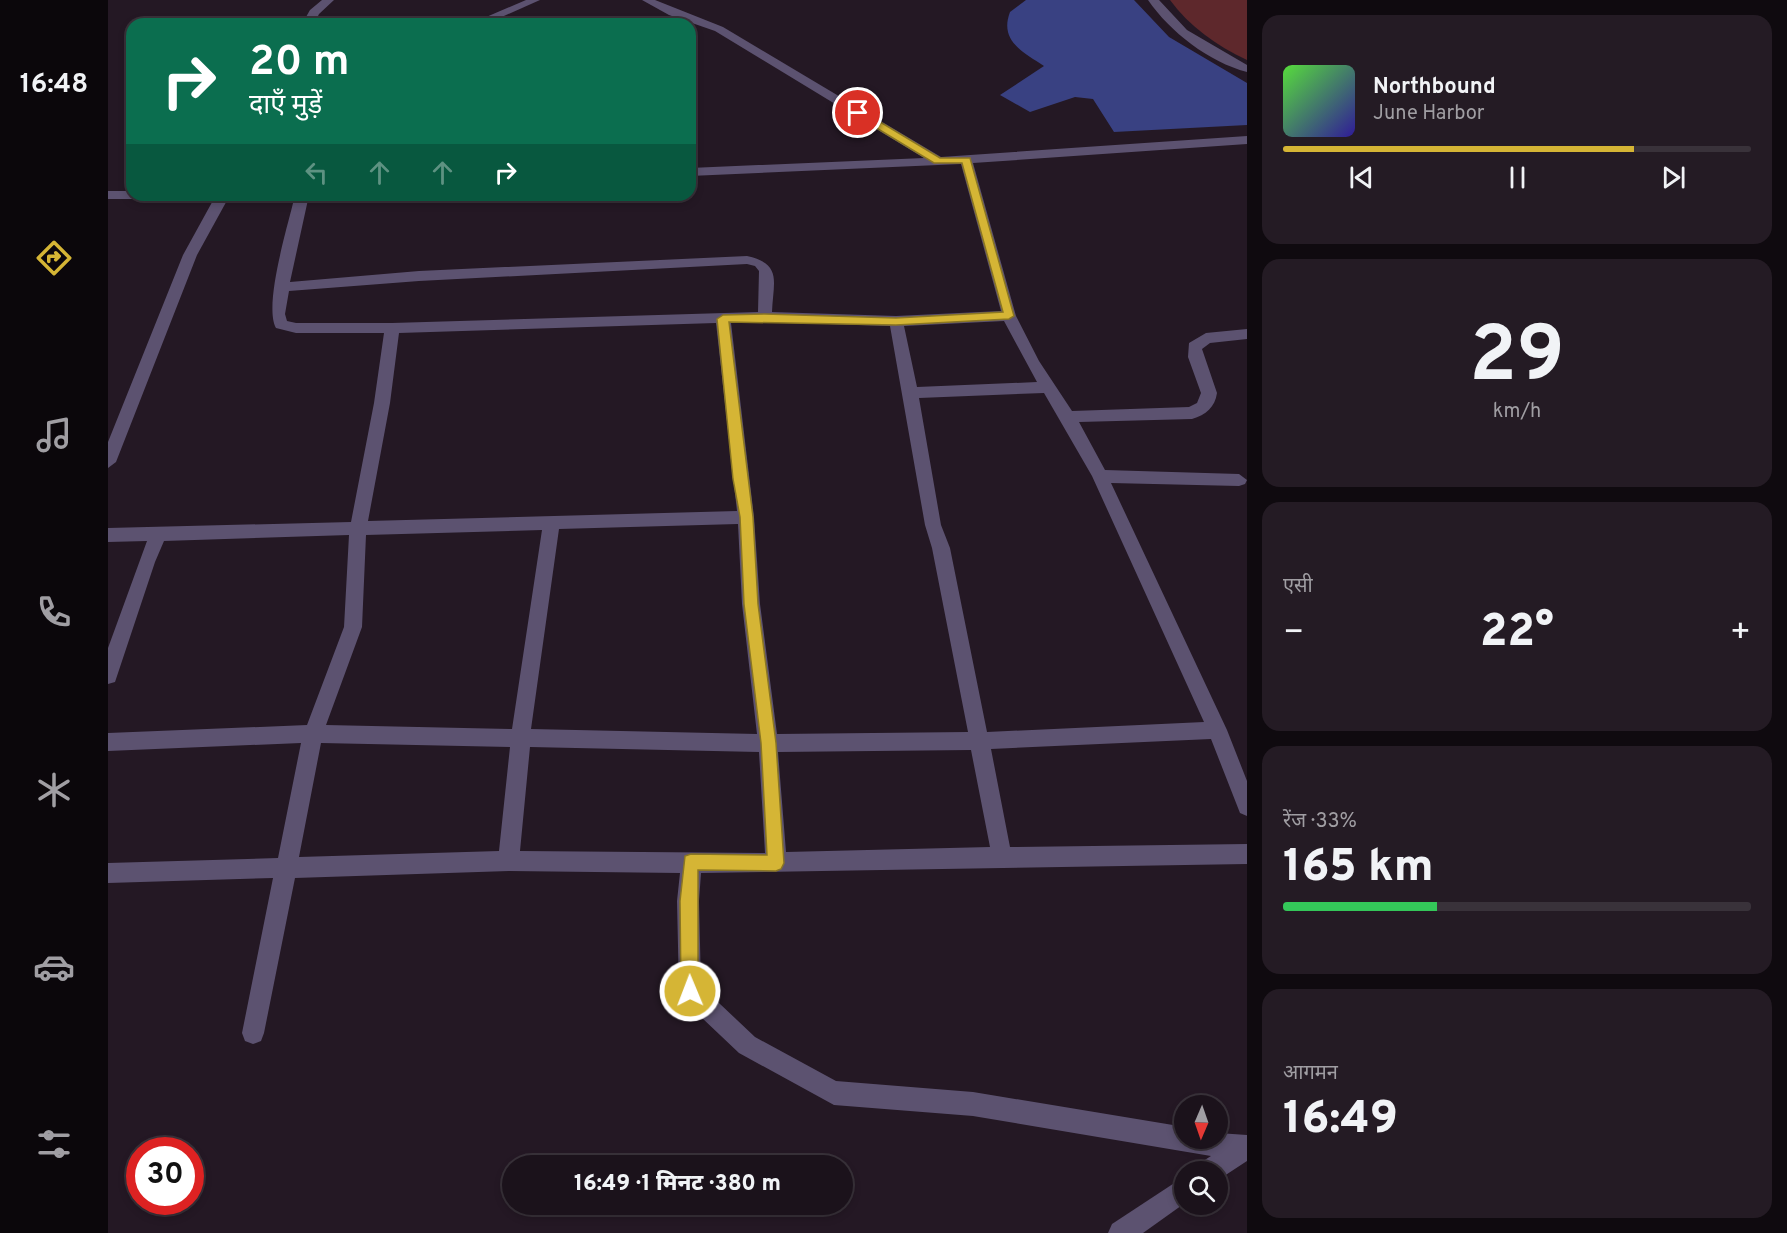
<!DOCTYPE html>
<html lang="hi">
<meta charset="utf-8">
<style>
body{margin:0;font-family:Overpass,"Noto Sans Devanagari",sans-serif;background:#241b24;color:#f1f3f6;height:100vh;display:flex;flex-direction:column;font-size:22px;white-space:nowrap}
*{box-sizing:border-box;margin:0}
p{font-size:20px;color:#a09ea3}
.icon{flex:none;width:33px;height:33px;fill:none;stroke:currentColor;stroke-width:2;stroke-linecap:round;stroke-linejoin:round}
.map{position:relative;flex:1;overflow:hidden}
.details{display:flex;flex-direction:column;gap:15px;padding:15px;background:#0f0a0f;width:540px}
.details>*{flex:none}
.banner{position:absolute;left:18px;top:18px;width:570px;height:183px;border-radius:18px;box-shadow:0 3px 9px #0003,0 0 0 2px #39323a;background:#0b6e4f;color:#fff;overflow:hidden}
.needle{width:39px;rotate:182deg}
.tools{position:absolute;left:1066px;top:1095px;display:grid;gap:12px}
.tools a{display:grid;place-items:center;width:54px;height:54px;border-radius:50%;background:#1b121b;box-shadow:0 3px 9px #0003,0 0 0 2px #39323a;font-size:30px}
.speed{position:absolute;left:18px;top:1137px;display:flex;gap:12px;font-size:30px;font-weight:700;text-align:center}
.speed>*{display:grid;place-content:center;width:78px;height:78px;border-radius:50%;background:#1b121b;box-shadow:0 3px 9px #0003,0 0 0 2px #39323a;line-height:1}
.speed .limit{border:9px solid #d22;background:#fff;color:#111}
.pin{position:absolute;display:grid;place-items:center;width:51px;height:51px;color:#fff;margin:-26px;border:3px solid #fff;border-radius:50%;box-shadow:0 2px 6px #0007}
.me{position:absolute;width:66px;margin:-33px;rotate:359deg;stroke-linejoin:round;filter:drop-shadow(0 0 4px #0008)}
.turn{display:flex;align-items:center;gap:21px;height:126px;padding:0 24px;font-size:27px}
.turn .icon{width:78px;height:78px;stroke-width:2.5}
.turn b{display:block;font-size:42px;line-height:51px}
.lanes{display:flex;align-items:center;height:57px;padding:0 24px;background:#0003;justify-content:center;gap:30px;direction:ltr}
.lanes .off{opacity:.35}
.big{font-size:45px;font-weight:800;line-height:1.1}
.details .card{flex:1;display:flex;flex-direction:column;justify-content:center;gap:9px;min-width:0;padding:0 21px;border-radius:18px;background:#241b24}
.details .dial{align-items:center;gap:0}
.dial b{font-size:78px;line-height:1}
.song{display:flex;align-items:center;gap:18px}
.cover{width:72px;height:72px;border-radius:9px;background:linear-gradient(135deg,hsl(110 70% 55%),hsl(250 70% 35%))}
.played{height:6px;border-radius:3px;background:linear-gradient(90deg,#d5b535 75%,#39323a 75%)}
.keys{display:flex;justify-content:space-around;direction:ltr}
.heat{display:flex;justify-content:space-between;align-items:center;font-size:33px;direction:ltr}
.charge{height:9px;border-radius:4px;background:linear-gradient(90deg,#34c759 33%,#39323a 0)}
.trip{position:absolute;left:394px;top:1155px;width:351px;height:60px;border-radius:30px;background:#1b121b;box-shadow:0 3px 9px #0003,0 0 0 2px #39323a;font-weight:800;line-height:60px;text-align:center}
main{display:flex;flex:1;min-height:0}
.tabs{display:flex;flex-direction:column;width:108px;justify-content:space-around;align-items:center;background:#0b070b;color:#a09ea3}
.tabs .icon{width:42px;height:42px}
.tabs .selected{color:#d5b535}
.tabs b{font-size:27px;color:#f1f3f6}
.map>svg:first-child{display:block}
.green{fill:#5e282c}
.water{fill:#394182}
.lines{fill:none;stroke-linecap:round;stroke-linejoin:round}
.minor{fill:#5c5270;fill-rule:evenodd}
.route{fill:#d5b535;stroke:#8a7622;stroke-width:1.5}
</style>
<main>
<nav class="tabs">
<b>16:48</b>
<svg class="icon selected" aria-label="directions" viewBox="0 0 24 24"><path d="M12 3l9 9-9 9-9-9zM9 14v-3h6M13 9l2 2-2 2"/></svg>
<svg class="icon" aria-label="music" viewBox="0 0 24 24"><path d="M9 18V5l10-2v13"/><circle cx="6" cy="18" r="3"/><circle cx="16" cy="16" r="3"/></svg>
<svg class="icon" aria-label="phone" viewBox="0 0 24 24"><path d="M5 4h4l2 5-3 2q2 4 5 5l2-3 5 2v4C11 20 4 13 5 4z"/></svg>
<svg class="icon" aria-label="climate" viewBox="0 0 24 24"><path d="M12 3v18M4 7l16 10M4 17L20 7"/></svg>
<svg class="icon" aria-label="car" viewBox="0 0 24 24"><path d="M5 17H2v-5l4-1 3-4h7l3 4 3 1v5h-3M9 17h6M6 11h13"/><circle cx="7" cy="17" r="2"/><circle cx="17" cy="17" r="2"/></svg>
<svg class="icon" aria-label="filters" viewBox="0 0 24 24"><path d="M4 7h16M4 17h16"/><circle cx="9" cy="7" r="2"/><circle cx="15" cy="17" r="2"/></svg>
</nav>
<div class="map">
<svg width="1139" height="1233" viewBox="0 0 1139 1233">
<rect width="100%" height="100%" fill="#241824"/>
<path class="green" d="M1062,0H1139V60C1109,46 1081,26 1062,0Z"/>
<path class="water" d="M918,0H1026L1061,37L1139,83V125L1006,132L985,99L967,97L922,112L892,95L936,66C915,52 891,41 902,12Z"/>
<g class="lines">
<g class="minor">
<polygon points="214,0 226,0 211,14 206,24 194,24 202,10"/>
<polygon points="418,0 432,0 378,24 362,24"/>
<path d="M534,0H547L615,27L833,157L1139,136V144L865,163L908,316L931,361L964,411L1081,407L1089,403L1093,393L1080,357L1081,343L1098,333L1139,329V339L1102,343L1094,349L1109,393C1107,407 1098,415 1084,419L971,422L997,470L1131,474L1139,480L1137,484L1131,486L1003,483L1119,730L1139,781V816L1132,813L1103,739L883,749L902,847L1139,844V864L593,873L591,901L593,986L647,1037L728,1081L865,1092L1077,1127V1138H1110V1133L1139,1135V1161L1110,1180V1172H1089L1092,1163L1103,1156L865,1116L726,1105L631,1053L574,999L571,991L569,901L572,873L401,871L187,878L156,1033L153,1041L145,1044L137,1041L134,1033L165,878L0,883V863L170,858L193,743L0,751V733L199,725L236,627L241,535L56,541L47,562L7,682L0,684V648L39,541L0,542V528L243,522L266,403L276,333H188L168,328C155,305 181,222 187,195H201L182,282L311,271L639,256C675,264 665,282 664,312L788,316L893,311L853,164L582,176V168L816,158L607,31L561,15ZM639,264L647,266L651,271L650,312L284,323H188L179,321L177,314L181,291L311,281ZM896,321L929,382L809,387L796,326ZM657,322L782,326L817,525L824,548L860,732L669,734L652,604L646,517L623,323ZM608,323L629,511L260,521L282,403L291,333ZM936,393L984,476L1096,722L879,732L842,548L833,525L811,398ZM630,524L634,604L649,734L423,729L451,529ZM434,530L404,729L218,725L254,627L258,535ZM213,743L402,747L391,851L191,857ZM422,747L651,752L657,853L412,851ZM863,750L882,847L678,852L670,752Z"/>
<path d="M1040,0H1051L1079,30L1139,65V72C1101,62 1062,32 1040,0Z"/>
<polygon points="0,191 24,191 24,195 31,195 24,199 0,199"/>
<polygon points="108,195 122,195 89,255 8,462 0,468 0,442 75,255"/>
<polygon points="1077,1176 1077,1203 1035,1233 1000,1233 1004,1224"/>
</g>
</g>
<polygon class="route" points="747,111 754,111 832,158 862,158 906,316 901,319 788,325 621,322 645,517 650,604 668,743 676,863 673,869 668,871 590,870 590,991 588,997 582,999 576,997 573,991 572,901 577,856 583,854 659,855 653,743 636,604 632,517 625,479 609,319 615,315 657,314 788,318 895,312 854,163 826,163 747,115"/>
</svg>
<div class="tools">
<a><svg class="needle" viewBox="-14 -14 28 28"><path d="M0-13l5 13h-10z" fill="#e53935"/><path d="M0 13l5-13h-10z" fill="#a09ea3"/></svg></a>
<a><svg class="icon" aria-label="search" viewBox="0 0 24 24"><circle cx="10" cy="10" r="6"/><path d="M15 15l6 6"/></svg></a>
</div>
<div class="speed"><div class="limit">30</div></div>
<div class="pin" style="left:750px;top:113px;background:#d93025"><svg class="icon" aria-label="arrive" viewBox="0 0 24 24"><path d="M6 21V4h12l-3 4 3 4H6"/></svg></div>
<svg class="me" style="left:582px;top:991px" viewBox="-20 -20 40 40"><circle r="17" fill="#d5b535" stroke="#fff" stroke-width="3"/><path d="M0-11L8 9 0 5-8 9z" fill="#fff"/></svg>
<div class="trip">16:49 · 1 मिनट · 380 m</div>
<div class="banner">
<div class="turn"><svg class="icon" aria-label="right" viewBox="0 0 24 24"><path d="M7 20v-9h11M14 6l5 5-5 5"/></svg><div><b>20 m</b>दाएँ मुड़ें</div></div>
<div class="lanes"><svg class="icon off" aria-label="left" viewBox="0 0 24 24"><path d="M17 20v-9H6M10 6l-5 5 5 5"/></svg><svg class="icon off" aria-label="ahead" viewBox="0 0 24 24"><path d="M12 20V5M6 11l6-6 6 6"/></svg><svg class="icon off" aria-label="ahead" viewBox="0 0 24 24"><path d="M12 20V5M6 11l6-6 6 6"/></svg><svg class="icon" aria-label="right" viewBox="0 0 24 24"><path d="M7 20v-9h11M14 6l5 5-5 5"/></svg></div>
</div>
</div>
<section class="details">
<div class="card">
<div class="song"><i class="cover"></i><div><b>Northbound</b><p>June Harbor</p></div></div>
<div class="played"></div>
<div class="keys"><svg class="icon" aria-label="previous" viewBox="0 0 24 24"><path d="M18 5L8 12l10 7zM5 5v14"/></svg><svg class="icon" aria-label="pause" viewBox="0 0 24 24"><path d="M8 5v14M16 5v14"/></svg><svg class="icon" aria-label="next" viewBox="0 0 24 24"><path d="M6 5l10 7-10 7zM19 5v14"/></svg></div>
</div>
<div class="card dial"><b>29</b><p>km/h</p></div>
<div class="card"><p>एसी</p>
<div class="heat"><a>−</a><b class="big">22°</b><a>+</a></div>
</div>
<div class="card"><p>रेंज · 33%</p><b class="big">165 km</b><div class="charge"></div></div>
<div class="card"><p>आगमन</p><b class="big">16:49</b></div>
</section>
</main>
